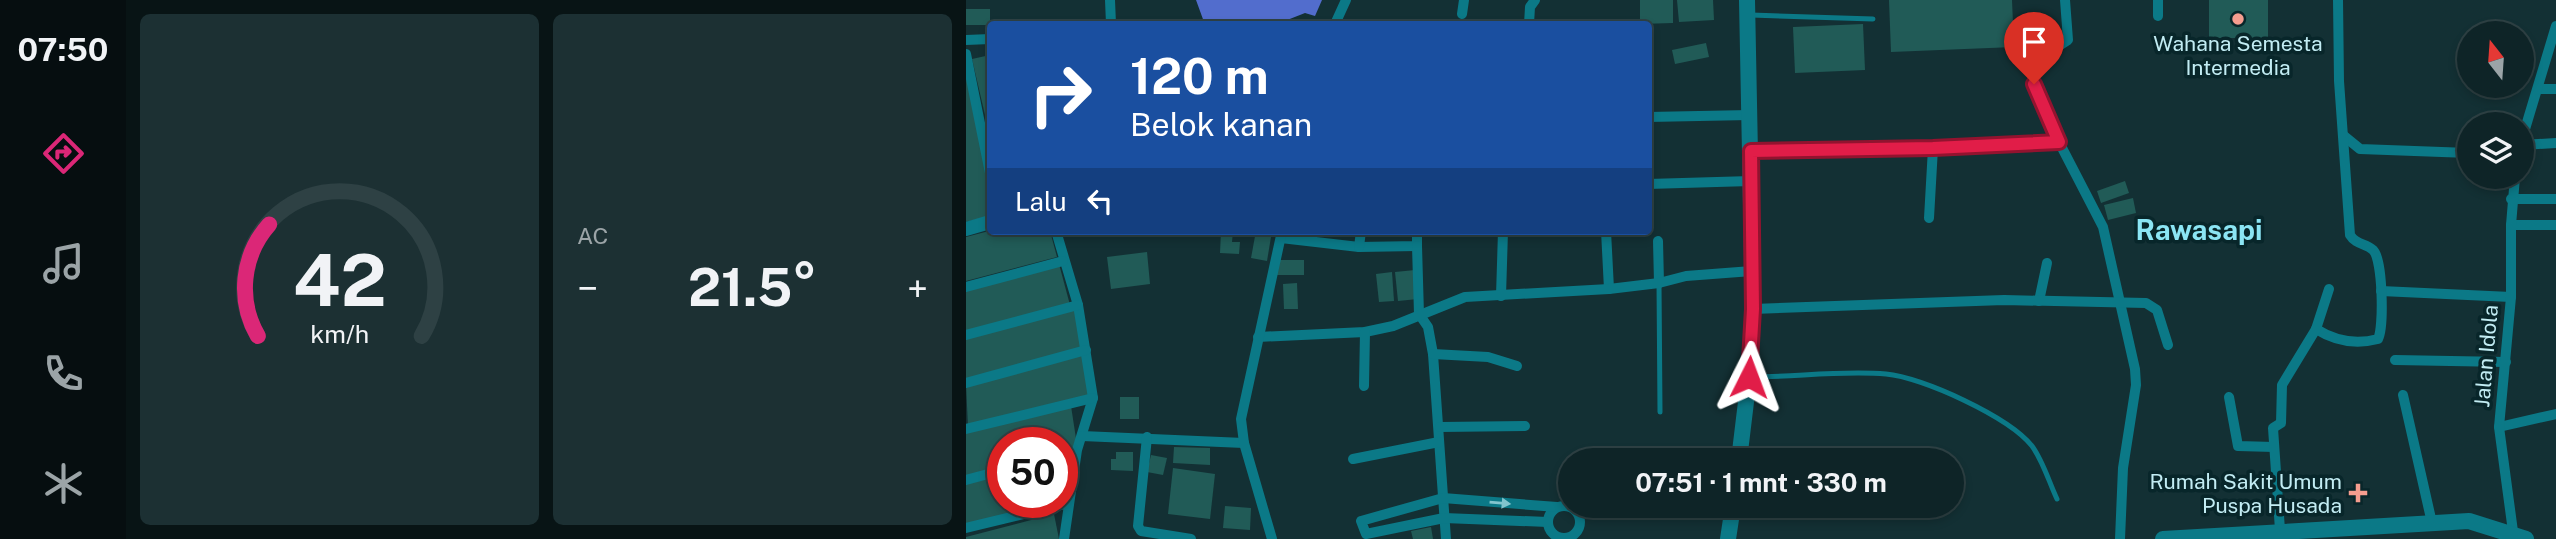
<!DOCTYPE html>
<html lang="id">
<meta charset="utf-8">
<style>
body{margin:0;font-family:"Public Sans",sans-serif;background:#1c3033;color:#f1f3f6;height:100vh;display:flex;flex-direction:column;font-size:26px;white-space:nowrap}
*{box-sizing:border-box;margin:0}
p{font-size:23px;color:#9ba4a7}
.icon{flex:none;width:38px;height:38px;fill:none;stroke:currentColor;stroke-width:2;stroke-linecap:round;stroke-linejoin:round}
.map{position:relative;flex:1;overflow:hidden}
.side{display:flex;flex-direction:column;gap:14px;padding:14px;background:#081415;width:840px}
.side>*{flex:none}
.banner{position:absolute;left:21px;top:21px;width:665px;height:214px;border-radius:7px;box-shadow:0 4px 10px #0003,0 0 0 2px #2e4144;background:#1a4fa0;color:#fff;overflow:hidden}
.needle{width:46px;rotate:343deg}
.buttons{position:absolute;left:1491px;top:21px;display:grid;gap:14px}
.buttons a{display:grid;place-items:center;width:77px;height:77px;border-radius:50%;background:#0e2427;box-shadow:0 4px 10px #0003,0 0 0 2px #2e4144;font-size:35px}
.speed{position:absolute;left:21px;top:427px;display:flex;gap:14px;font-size:35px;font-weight:700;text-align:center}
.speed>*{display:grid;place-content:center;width:91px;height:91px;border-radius:50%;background:#0e2427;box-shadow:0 4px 10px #0003,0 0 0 2px #2e4144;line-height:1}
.speed .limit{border:10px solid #d22;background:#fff;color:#111}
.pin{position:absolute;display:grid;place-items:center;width:60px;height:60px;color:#fff;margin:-72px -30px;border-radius:50% 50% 50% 0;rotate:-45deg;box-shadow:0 0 7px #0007}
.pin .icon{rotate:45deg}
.me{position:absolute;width:77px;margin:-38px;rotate:3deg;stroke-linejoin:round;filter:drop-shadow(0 0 5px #0008)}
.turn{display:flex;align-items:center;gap:24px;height:147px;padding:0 28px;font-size:32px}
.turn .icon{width:91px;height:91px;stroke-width:2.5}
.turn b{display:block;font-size:49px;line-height:60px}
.then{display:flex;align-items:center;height:66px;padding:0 28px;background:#0003;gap:14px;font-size:26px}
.big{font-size:52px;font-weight:700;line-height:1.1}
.side .tile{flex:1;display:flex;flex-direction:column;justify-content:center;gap:10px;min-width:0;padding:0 24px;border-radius:10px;background:#1c3033}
.side .dial{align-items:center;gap:0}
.dial svg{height:182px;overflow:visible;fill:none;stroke:#2e4144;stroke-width:7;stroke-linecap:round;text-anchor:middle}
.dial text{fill:#f1f3f6;stroke:none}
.heat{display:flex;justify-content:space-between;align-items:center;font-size:38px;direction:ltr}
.side .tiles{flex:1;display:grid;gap:14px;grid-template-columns:repeat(2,1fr)}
.trip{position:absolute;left:592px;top:448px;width:406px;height:70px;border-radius:35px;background:#0e2427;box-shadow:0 4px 10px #0003,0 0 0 2px #2e4144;font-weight:700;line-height:70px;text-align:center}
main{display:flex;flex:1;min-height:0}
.tabs{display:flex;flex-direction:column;width:126px;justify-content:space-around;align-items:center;background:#060e10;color:#9ba4a7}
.tabs .icon{width:49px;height:49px}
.tabs .on{color:#db2777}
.tabs b{font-size:32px;color:#f1f3f6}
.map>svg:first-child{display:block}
.water{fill:#526dcd}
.building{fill:#215b57}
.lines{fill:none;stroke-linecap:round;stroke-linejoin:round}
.service{stroke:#0b7987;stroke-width:5}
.minor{stroke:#0b7987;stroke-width:10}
.tertiary{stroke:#0b7987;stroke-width:14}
.secondary{stroke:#0b7987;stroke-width:16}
.oneway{fill:#82c4cd}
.route-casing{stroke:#92132f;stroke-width:18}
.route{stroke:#e11d48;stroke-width:12}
.poi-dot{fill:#f59d8f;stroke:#08262a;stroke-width:2.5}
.labels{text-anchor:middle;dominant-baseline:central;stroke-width:7;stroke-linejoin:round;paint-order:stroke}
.poi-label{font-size:21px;fill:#c2ecf3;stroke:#08262a}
.street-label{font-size:21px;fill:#c2ecf3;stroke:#08262a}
.district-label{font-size:28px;font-weight:bold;fill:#8be5f4;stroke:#08262a}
</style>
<main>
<nav class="tabs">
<b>07:50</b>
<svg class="icon on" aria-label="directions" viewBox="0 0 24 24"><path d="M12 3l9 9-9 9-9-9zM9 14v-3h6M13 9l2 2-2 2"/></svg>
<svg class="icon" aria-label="music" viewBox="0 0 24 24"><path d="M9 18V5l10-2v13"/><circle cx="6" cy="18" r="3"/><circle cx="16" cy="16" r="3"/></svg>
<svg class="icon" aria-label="phone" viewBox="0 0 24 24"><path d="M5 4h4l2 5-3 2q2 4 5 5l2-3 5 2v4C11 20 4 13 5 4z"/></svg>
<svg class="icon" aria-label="climate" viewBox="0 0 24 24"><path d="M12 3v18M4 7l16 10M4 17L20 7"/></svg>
</nav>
<section class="side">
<div class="tiles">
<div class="tile dial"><svg viewBox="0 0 100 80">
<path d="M14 69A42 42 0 1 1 86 69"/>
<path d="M14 69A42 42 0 0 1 19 20" stroke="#db2777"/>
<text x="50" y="56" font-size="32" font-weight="700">42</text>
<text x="50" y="72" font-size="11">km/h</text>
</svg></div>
<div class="tile"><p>AC</p>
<div class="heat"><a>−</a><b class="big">21.5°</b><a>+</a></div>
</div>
</div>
</section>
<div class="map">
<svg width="1590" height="539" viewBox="0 0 1590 539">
<rect width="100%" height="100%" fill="#133034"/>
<polygon class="water" points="230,0 356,0 349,16 339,13 311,24 238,22"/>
<g class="building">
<polygon points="674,0 707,0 707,23 674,24"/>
<polygon points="711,0 747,0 748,20 713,22"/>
<polygon points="923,0 1046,0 1048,47 925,52"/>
<rect x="1243" y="0" width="59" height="38"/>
<rect x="0" y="9" width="24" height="16"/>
<polygon points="897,24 899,70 829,73 827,27"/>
<polygon points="740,43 743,57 709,64 706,50"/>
<polygon points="24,55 24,132 23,132 6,59"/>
<polygon points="0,67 24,192 24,216 0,222"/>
<polygon points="1159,181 1163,193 1135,203 1131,191"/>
<polygon points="1167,198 1170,213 1142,220 1138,205"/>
<polygon points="23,231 84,231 91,257 0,281 0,237"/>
<polygon points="255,231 267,231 266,242 274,242 273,254 254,253"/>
<polygon points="290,231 306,231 301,261 285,258"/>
<polygon points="181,252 184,284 145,289 141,257"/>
<rect x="311" y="260" width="27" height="15"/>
<polygon points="93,264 104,305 0,333 0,289"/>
<polygon points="449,270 452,299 432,301 429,272"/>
<polygon points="426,272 428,301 413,302 410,274"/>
<polygon points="331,283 332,309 318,309 317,284"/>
<polygon points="108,308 119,349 0,380 0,336"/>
<polygon points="118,353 126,394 2,427 0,384"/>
<rect x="154" y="397" width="19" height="22"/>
<polygon points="105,406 111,445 106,449 96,452 96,443 37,443 37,467 0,477 0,433"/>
<polygon points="208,447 244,448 244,465 207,463"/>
<polygon points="150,452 167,452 167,471 145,470 145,459 150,459"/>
<polygon points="185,455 201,458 197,475 181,472"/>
<polygon points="207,468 249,474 244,519 202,514"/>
<polygon points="37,473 37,502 90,502 0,527 0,483"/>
<polygon points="259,506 285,508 284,530 257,528"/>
<polygon points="88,514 93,539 0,539 0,537"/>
<polygon points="465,527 467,539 447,539 445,531"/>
</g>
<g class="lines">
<g class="service">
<polyline points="785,15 907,19"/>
<polyline points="693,283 694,412"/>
<path d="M786,377C830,377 876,370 920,374C956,377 1043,417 1066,446C1077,461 1083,482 1091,499"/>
</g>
<g class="minor">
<polyline points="144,0 145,24"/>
<polyline points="1192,0 1192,16"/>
<polyline points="496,14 498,0"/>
<polyline points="369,24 380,0"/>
<polyline points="563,24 564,7 569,0"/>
<polyline points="0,40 24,39"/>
<polyline points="0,54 24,173"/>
<polyline points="1572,89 1590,89"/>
<polyline points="682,117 784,115"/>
<polyline points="1378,136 1394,149 1503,153"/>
<polyline points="1556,139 1590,26"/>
<polyline points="1093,142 1073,98 1066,69 1071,60 1102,40 1099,0"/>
<polyline points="1556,145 1590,143"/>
<polyline points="785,151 967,148 1093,142 1137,227 1169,369 1170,385 1157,468 1154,539"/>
<polyline points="682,184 785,181"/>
<polyline points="1545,199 1590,199"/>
<polyline points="963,218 967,148"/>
<polyline points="1545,225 1590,225"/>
<polyline points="90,231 112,305 127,398 111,450 98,539"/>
<polyline points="640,231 643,289"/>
<polyline points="315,238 393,247 451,246 451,231"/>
<polyline points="692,241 693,283"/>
<polyline points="451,246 453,314 462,327 467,354 480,539"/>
<polyline points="393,247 395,231"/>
<polyline points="0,287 97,261"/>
<polyline points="1415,291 1545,297"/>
<polyline points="535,296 537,231"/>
<polyline points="1073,301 1081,263"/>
<polyline points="787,309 1038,300 1180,303 1191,310 1202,345"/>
<path d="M1350,329C1369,341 1389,345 1412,339C1418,328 1417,259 1407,250C1400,243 1390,245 1384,235L1373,81L1372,0"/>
<polyline points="0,335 112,305"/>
<polyline points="292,337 399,332 427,326 499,297 643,289 693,283 720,276 786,271"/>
<polyline points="467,354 522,357 551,366"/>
<polyline points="1429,360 1540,362"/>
<polyline points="0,383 120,350"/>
<polyline points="398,386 399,332"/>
<polyline points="1437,395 1466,523"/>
<polyline points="1263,397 1272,446 1308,447"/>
<polyline points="474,427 559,426"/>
<polyline points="1533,427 1590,414"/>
<polyline points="0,429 127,398"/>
<polyline points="116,436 278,443"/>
<polyline points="181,437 172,526 175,531 225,539"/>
<polyline points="387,459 473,442"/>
<polyline points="0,480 37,470"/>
<circle cx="598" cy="522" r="16"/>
<polyline points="582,522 478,518 400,534 395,521 477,498 591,507"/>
<polyline points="0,528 103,503"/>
<polyline points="1314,530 1307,428 1315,423 1316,385 1350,329 1363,289"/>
<polyline points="306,539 278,443 275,419 316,231"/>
<polyline points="1548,539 1533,427 1545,297 1545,225 1549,177"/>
</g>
<polyline class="tertiary" points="0,229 24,222"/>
<g class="secondary">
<polyline points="773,460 783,377 787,309 781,0"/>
<polyline points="762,539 767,506"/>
<polyline points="1197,539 1503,521 1560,539"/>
</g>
</g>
<defs><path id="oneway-solid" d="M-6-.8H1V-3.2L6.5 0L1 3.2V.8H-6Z" transform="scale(1.75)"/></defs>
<use class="oneway" href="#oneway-solid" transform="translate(534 503) rotate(5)"/>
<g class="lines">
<defs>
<polyline id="route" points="783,377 787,309 785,151 967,148 1093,142 1068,84"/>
</defs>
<use href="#route" class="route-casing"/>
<use href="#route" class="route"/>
</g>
<g class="poi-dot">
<circle cx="1272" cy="19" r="7"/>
<path d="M1388.5 482.5h7v7h7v7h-7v7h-7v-7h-7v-7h7z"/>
</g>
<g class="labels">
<g class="poi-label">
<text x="1272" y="43">Wahana Semesta<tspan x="1272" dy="24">Intermedia</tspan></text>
<text x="1376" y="481" text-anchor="end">Rumah Sakit Umum<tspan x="1376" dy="24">Puspa Husada</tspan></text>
</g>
<g class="street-label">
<text transform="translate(1520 356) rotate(-85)">Jalan Idola</text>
</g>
<g class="district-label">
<text x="1233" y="229">Rawasapi</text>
</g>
</g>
</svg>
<div class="buttons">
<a><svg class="needle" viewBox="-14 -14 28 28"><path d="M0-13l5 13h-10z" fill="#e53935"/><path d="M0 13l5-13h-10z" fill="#9ba4a7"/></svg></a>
<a><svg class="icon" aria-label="layers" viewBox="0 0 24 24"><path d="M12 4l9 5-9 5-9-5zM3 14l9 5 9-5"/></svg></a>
</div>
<div class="speed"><div class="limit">50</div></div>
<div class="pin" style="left:1068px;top:84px;background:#d93025"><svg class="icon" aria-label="arrive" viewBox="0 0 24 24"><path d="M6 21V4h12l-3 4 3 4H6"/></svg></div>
<svg class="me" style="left:783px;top:377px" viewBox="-20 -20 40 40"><path d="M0-17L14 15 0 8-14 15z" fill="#e11d48" stroke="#fff" stroke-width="4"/></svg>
<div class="trip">07:51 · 1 mnt · 330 m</div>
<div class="banner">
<div class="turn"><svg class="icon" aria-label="right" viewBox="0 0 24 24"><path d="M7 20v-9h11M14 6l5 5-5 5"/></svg><div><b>120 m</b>Belok kanan</div></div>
<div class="then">Lalu<svg class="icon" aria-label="left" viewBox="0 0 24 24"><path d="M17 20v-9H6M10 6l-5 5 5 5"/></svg></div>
</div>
</div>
</main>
